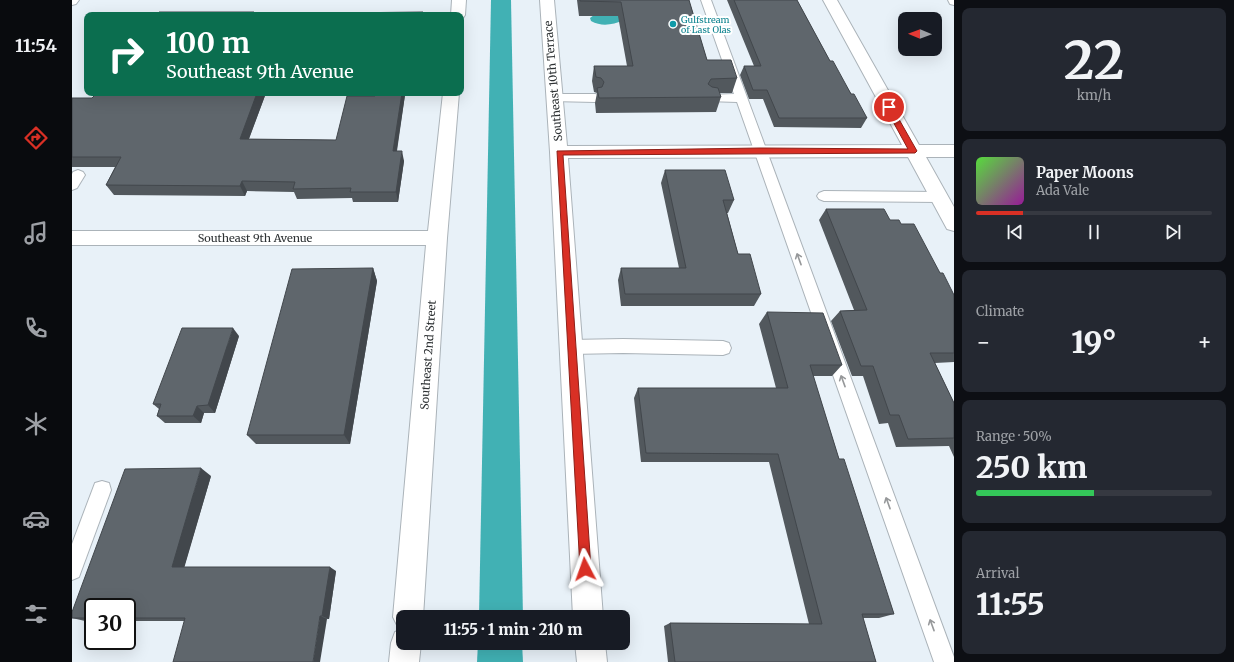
<!DOCTYPE html>
<meta charset="utf-8">
<style>
body{margin:0;font-family:Merriweather,serif;background:#242831;color:#f1f3f6;height:100vh;display:flex;flex-direction:column;font-size:15px;white-space:nowrap}
*{box-sizing:border-box;margin:0}
p{font-size:13px;color:#9ea1a6}
.icon{flex:none;width:22px;height:22px;fill:none;stroke:currentColor;stroke-width:2;stroke-linecap:round;stroke-linejoin:round}
.map{position:relative;flex:1;overflow:hidden}
.details{display:flex;flex-direction:column;gap:8px;padding:8px;background:#0d0f14;width:280px}
.details>*{flex:none}
.hud{position:absolute;left:12px;top:12px;width:380px;height:84px;border-radius:8px;box-shadow:0 4px 16px #0002;background:#0b6e4f;color:#fff;overflow:hidden}
.needle{width:26px;rotate:271deg}
.buttons{position:absolute;left:826px;top:12px;display:grid;gap:8px}
.buttons a{display:grid;place-items:center;width:44px;height:44px;border-radius:8px;background:#171b24;box-shadow:0 4px 16px #0002;font-size:20px}
.speed{position:absolute;left:12px;top:598px;display:flex;gap:8px;font-size:20px;font-weight:700;text-align:center}
.speed>*{display:grid;place-content:center;width:52px;height:52px;border-radius:50%;background:#171b24;box-shadow:0 4px 16px #0002;line-height:1}
.speed .limit{border:2px solid #111;border-radius:6px;background:#fff;color:#111}
.pin{position:absolute;display:grid;place-items:center;width:34px;height:34px;color:#fff;margin:-17px;border:2px solid #fff;border-radius:50%;box-shadow:0 1px 4px #0007}
.me{position:absolute;width:44px;margin:-22px;rotate:356deg;stroke-linejoin:round;filter:drop-shadow(0 0 3px #0008)}
.turn{display:flex;align-items:center;gap:14px;height:84px;padding:0 16px;font-size:18px}
.turn .icon{width:52px;height:52px;stroke-width:2.5}
.turn b{display:block;font-size:28px;line-height:34px}
.big{font-size:30px;font-weight:800;line-height:1.1}
.details .widget{flex:1;display:flex;flex-direction:column;justify-content:center;gap:6px;min-width:0;padding:0 14px;border-radius:8px;background:#242831}
.details .dial{align-items:center;gap:0}
.dial b{font-size:52px;line-height:1}
.song{display:flex;align-items:center;gap:12px}
.cover{width:48px;height:48px;border-radius:6px;background:linear-gradient(135deg,hsl(110 70% 55%),hsl(300 70% 35%))}
.played{height:4px;border-radius:2px;background:linear-gradient(90deg,#d93025 20%,#363941 20%)}
.keys{display:flex;justify-content:space-around;direction:ltr}
.heat{display:flex;justify-content:space-between;align-items:center;font-size:22px;direction:ltr}
.charge{height:6px;border-radius:3px;background:linear-gradient(90deg,#34c759 50%,#363941 0)}
.trip{position:absolute;left:324px;top:610px;width:234px;height:40px;border-radius:8px;background:#171b24;box-shadow:0 4px 16px #0002;font-weight:800;line-height:40px;text-align:center}
main{display:flex;flex:1;min-height:0}
.tab-bar{display:flex;flex-direction:column;width:72px;justify-content:space-around;align-items:center;background:#090b0e;color:#9ea1a6}
.tab-bar .icon{width:28px;height:28px}
.tab-bar .current{color:#d93025}
.tab-bar b{font-size:18px;color:#f1f3f6}
.map>svg:first-child{display:block}
.water{fill:#41b1b4}
.lines{fill:none;stroke-linecap:round;stroke-linejoin:round}
.canal{fill:#41b1b4;fill-rule:evenodd}
.lane-casing{stroke:#abb3b9;stroke-width:2}
.street-casing{stroke:#abb3b9;stroke-width:2}
.lane{fill:#fff;fill-rule:evenodd}
.street{fill:#fff;fill-rule:evenodd}
.wall{fill:#52585d}
.shaded-wall{fill:#42474c}
.building{fill:#5f666c;stroke:#42474c}
.oneway{stroke:#96989a}
.route{fill:#d93025;stroke:#8d1f18}
.culture-dot{fill:#0f9aa8;stroke:#fff;stroke-width:1.5}
.labels{text-anchor:middle;dominant-baseline:central;stroke-width:4;stroke-linejoin:round;paint-order:stroke}
.far-culture-label{font-size:9px;fill:#0d838f;stroke:#fff;text-anchor:start}
.street-label{font-size:11px;fill:#2e3234;stroke:#fff}
</style>
<main>
<nav class="tab-bar">
<b>11:54</b>
<svg class="icon current" aria-label="directions" viewBox="0 0 24 24"><path d="M12 3l9 9-9 9-9-9zM9 14v-3h6M13 9l2 2-2 2"/></svg>
<svg class="icon" aria-label="music" viewBox="0 0 24 24"><path d="M9 18V5l10-2v13"/><circle cx="6" cy="18" r="3"/><circle cx="16" cy="16" r="3"/></svg>
<svg class="icon" aria-label="phone" viewBox="0 0 24 24"><path d="M5 4h4l2 5-3 2q2 4 5 5l2-3 5 2v4C11 20 4 13 5 4z"/></svg>
<svg class="icon" aria-label="climate" viewBox="0 0 24 24"><path d="M12 3v18M4 7l16 10M4 17L20 7"/></svg>
<svg class="icon" aria-label="car" viewBox="0 0 24 24"><path d="M5 17H2v-5l4-1 3-4h7l3 4 3 1v5h-3M9 17h6M6 11h13"/><circle cx="7" cy="17" r="2"/><circle cx="17" cy="17" r="2"/></svg>
<svg class="icon" aria-label="filters" viewBox="0 0 24 24"><path d="M4 7h16M4 17h16"/><circle cx="9" cy="7" r="2"/><circle cx="15" cy="17" r="2"/></svg>
</nav>
<div class="map">
<svg width="882" height="662" viewBox="0 0 882 662">
<rect width="100%" height="100%" fill="#e8f1f8"/>
<path class="water" d="M544,14L552,20C540,25 530,27 519,21L518,18L522,15Z"/>
<g class="lines">
<g class="canal">
<polygon points="419,0 439,0 451,617 407,617"/>
<polygon points="406,643 450,643 451,662 405,662"/>
</g>
<defs>
<g id="lane">
<polygon points="0,0 7,0 4,4 0,5"/>
<polygon points="629,0 639,0 882,657 882,662 862,662 665,102 635,101 633,98 635,95 662,94"/>
<polygon points="876,0 882,0 882,5 878,4"/>
<polygon points="483,94 523,94 527,95 529,98 527,101 523,102 479,101 477,98 479,95"/>
<polygon points="6,170 11,172 13,175 5,188 0,190 0,174 1,172"/>
<polygon points="752,191 867,192 872,194 874,197 872,200 867,202 752,201 747,199 745,196 747,193"/>
<polygon points="551,339 651,341 657,343 659,348 657,353 651,355 551,353 498,354 492,352 490,347 492,342 498,340"/>
<polygon points="30,481 37,483 39,490 7,577 0,580 0,544 23,483"/>
</g>
<g id="street">
<polygon points="380,0 394,0 393,15 391,18 389,19 389,15 379,15"/>
<polygon points="468,0 482,0 495,146 830,145 751,0 765,0 847,145 882,145 882,157 854,157 882,207 882,231 875,229 836,157 496,158 531,617 501,617 478,152"/>
<polygon points="371,93 387,93 375,238 351,617 331,617 331,643 349,643 347,662 317,662 319,643 323,632 331,629 326,627 321,617 354,245 0,245 0,231 356,231"/>
<polygon points="503,643 533,643 535,662 505,662"/>
</g>
</defs>
<use href="#lane" class="lane-casing"/>
<use href="#street" class="street-casing"/>
<use href="#lane" class="lane"/>
<use href="#street" class="street"/>
</g>
<g class="wall">
<polygon points="505,0 617,0 635,60 665,78 660,93 647,93 649,97 644,112 524,113 523,103 525,93 522,92 520,81 522,66 555,66 546,16 507,16"/>
<polygon points="655,0 725,0 758,61 795,118 789,128 702,127 691,99 677,99 668,75 672,66 682,66"/>
<polygon points="24,93 194,93 177,139 264,140 303,96 304,93 338,93 338,95 333,95 325,151 332,161 326,202 281,202 280,198 225,199 222,192 175,191 173,196 42,195 34,185 43,167 0,167 0,98 20,98 22,96"/>
<polygon points="593,170 662,200 656,213 655,213 666,254 689,294 682,306 549,306 546,280 549,268 607,268 589,183"/>
<polygon points="754,209 818,220 829,224 868,273 882,295 882,362 863,363 882,403 882,457 877,446 824,447 816,423 807,424 791,376 780,376 759,321 768,311 782,310 747,220"/>
<polygon points="301,268 305,281 278,444 184,444 175,435"/>
<polygon points="695,312 770,365 760,376 741,376 767,459 822,614 807,618 791,618 804,662 596,662 592,626 598,623 737,624 697,462 569,462 562,398 566,388 704,388 687,324"/>
<polygon points="167,336 143,413 132,413 129,423 93,423 85,416 87,409 81,404"/>
<polygon points="139,476 112,567 264,571 257,619 112,621 55,621 55,607 21,607 21,621 13,621 0,618 0,612"/>
</g>
<g class="shaded-wall">
<polygon points="185,93 194,93 173,149 168,139"/>
<polygon points="330,93 333,93 333,95 323,161 321,151"/>
<polygon points="330,151 332,161 326,202 324,192"/>
<polygon points="170,181 175,191 173,196 168,186"/>
<polygon points="301,268 305,281 278,444 272,435"/>
<polygon points="161,328 167,336 143,413 136,405"/>
<polygon points="125,406 132,413 129,423 121,416"/>
<polygon points="129,468 139,476 111,572 100,567"/>
<polygon points="258,567 264,571 257,619 250,616"/>
<polygon points="248,616 255,619 248,662 241,662"/>
</g>
<g class="building">
<polygon points="508,0 617,0 635,60 659,60 665,78 639,79 636,84 640,87 646,88 649,97 527,98 525,88 530,87 532,82 529,78 524,77 522,66 561,66 549,2 508,1"/>
<polygon points="662,0 725,0 758,61 761,61 779,94 782,94 795,118 707,118 695,90 681,90 672,66 689,66"/>
<polygon points="87,12 182,12 181,14 351,12 350,15 85,15"/>
<polygon points="24,93 185,93 168,139 264,140 275,96 303,96 304,93 330,93 321,151 330,151 324,192 278,192 279,188 221,189 223,182 170,181 168,186 34,185 49,157 0,157 0,98 20,98 22,96"/>
<polygon points="593,170 653,170 662,200 651,200 666,254 678,254 689,294 553,294 549,268 614,268"/>
<polygon points="754,209 812,209 818,220 827,220 829,224 842,224 868,273 871,273 882,295 882,353 858,353 882,403 882,438 836,439 827,415 818,415 801,366 789,366 768,311 795,310"/>
<polygon points="301,268 272,435 175,435 220,269"/>
<polygon points="695,312 751,313 770,365 738,365 767,459 772,459 822,614 790,614 804,662 603,662 598,623 750,624 706,454 574,453 566,388 716,388"/>
<polygon points="110,328 161,328 136,405 125,406 121,416 85,416 89,404 81,404"/>
<polygon points="129,468 100,567 258,567 250,616 248,616 241,662 101,662 113,618 55,618 55,607 21,607 21,618 0,618 0,612 53,469"/>
</g>
<defs><path id="oneway-shaft" d="M-6 0H5M1.5-3L5.5 0L1.5 3" fill="none" stroke-width="1.6" stroke-linecap="round" stroke-linejoin="round"/></defs>
<g class="oneway">
<use href="#oneway-shaft" transform="translate(727 259) rotate(-110)"/>
<use href="#oneway-shaft" transform="translate(771 381) rotate(-110)"/>
<use href="#oneway-shaft" transform="translate(816 503) rotate(-110)"/>
<use href="#oneway-shaft" transform="translate(860 625) rotate(-110)"/>
</g>
<polygon class="route" points="817,105 820,107 845,151 843,153 491,155 519,569 517,573 513,575 509,573 508,569 485,151 688,148 836,149 813,107"/>
<circle class="culture-dot" cx="601" cy="24" r="4"/>
<g class="labels">
<g class="far-culture-label">
<text x="609" y="19">Gulfstream<tspan x="609" dy="10">of Last Olas</tspan></text>
</g>
<g class="street-label">
<text transform="translate(481 81) rotate(-95)">Southeast 10th Terrace</text>
<text x="183" y="238">Southeast 9th Avenue</text>
<text transform="translate(356 355) rotate(-86)">Southeast 2nd Street</text>
</g>
</g>
</svg>
<div class="buttons">
<a><svg class="needle" viewBox="-14 -14 28 28"><path d="M0-13l5 13h-10z" fill="#e53935"/><path d="M0 13l5-13h-10z" fill="#9ea1a6"/></svg></a>
</div>
<div class="speed"><div class="limit">30</div></div>
<div class="pin" style="left:817px;top:107px;background:#d93025"><svg class="icon" aria-label="arrive" viewBox="0 0 24 24"><path d="M6 21V4h12l-3 4 3 4H6"/></svg></div>
<svg class="me" style="left:513px;top:569px" viewBox="-20 -20 40 40"><path d="M0-17L14 15 0 8-14 15z" fill="#d93025" stroke="#fff" stroke-width="4"/></svg>
<div class="trip">11:55 · 1 min · 210 m</div>
<div class="hud">
<div class="turn"><svg class="icon" aria-label="right" viewBox="0 0 24 24"><path d="M7 20v-9h11M14 6l5 5-5 5"/></svg><div><b>100 m</b>Southeast 9th Avenue</div></div>
</div>
</div>
<section class="details">
<div class="widget dial"><b>22</b><p>km/h</p></div>
<div class="widget">
<div class="song"><i class="cover"></i><div><b>Paper Moons</b><p>Ada Vale</p></div></div>
<div class="played"></div>
<div class="keys"><svg class="icon" aria-label="previous" viewBox="0 0 24 24"><path d="M18 5L8 12l10 7zM5 5v14"/></svg><svg class="icon" aria-label="pause" viewBox="0 0 24 24"><path d="M8 5v14M16 5v14"/></svg><svg class="icon" aria-label="next" viewBox="0 0 24 24"><path d="M6 5l10 7-10 7zM19 5v14"/></svg></div>
</div>
<div class="widget"><p>Climate</p>
<div class="heat"><a>−</a><b class="big">19°</b><a>+</a></div>
</div>
<div class="widget"><p>Range · 50%</p><b class="big">250 km</b><div class="charge"></div></div>
<div class="widget"><p>Arrival</p><b class="big">11:55</b></div>
</section>
</main>
